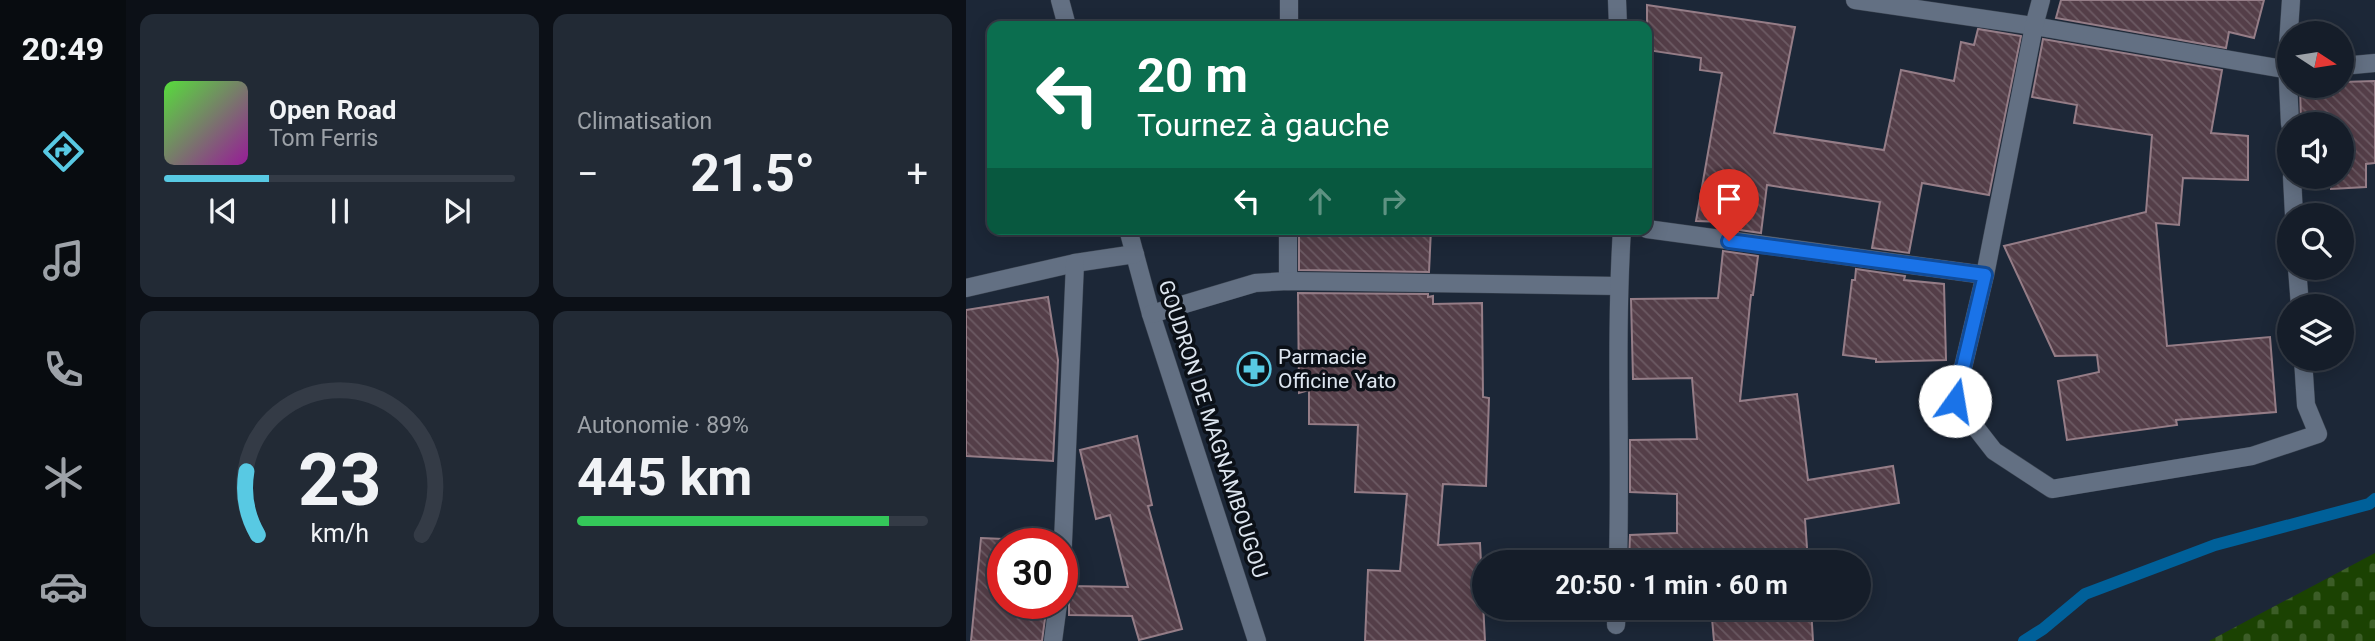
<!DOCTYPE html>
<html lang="fr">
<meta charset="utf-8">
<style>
body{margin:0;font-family:Roboto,sans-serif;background:#222a35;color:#f1f3f6;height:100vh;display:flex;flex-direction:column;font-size:26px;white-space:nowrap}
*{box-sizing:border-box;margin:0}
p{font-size:23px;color:#9da2a8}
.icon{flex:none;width:38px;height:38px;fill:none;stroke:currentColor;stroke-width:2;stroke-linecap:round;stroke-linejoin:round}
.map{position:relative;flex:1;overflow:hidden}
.sheet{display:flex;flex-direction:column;gap:14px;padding:14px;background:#0c1017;width:840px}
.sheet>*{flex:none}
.banner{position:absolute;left:21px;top:21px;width:665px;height:214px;border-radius:14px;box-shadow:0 4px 18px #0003,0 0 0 2px #343b46;background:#0b6e4f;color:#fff;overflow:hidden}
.needle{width:46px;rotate:102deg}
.tools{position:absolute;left:1311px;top:21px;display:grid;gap:14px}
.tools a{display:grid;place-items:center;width:77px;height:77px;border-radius:50%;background:#151d29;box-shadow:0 4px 18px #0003,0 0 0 2px #343b46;font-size:35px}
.speed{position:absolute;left:21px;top:528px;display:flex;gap:14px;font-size:35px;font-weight:700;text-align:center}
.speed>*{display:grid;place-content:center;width:91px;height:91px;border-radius:50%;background:#151d29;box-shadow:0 4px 18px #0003,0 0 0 2px #343b46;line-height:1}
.speed .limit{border:10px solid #d22;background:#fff;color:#111}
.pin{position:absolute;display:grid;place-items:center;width:60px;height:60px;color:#fff;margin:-72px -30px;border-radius:50% 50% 50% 0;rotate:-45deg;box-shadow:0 0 7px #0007}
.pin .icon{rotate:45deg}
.me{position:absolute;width:77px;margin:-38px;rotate:13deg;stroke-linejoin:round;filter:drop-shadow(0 0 5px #0008)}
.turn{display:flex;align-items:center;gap:24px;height:147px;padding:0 35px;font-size:32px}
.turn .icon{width:91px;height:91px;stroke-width:2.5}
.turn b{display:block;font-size:49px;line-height:60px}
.lanes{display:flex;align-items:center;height:66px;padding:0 35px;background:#0003;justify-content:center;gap:35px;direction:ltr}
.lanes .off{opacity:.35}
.big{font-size:52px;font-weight:700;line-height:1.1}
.sheet .widget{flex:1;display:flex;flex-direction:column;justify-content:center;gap:10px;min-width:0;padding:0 24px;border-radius:14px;background:#222a35}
.sheet .dial{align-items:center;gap:0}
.dial svg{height:182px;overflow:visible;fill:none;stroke:#343b46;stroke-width:7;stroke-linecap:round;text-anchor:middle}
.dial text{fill:#f1f3f6;stroke:none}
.song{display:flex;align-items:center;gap:21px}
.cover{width:84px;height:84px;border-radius:10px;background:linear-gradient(135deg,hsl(110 70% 55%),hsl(300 70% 35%))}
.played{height:7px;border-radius:4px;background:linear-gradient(90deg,#58c9e3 30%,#343b46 30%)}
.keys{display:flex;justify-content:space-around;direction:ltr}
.heat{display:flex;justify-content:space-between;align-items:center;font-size:38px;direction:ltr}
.charge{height:10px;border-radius:5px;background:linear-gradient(90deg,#34c759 89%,#343b46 0)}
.sheet .tiles{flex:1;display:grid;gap:14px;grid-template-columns:repeat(2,1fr)}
.trip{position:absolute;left:506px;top:550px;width:399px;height:70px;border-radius:35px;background:#151d29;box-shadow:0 4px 18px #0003,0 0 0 2px #343b46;font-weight:700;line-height:70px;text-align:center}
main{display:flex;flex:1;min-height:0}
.tab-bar{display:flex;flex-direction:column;width:126px;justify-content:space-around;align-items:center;background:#080c10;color:#9da2a8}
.tab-bar .icon{width:49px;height:49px}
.tab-bar .selected{color:#58c9e3}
.tab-bar b{font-size:32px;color:#f1f3f6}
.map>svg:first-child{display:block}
.cemetery{fill:url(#cemetery-stones)}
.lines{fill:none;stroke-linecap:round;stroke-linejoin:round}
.stream{stroke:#006099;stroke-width:12}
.building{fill:url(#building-back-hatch);stroke:#957d87;stroke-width:2}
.minor-casing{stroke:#3a4350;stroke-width:19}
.minor{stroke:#637083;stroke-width:18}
.route-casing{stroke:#114b97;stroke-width:18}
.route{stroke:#1a73e8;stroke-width:12}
.labels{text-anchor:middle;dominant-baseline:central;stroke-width:7;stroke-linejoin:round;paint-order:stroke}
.poi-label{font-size:21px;fill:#dde5ef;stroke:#0b1017;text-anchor:start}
.street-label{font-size:21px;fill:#dde5ef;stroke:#0b1017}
</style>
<main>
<nav class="tab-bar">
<b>20:49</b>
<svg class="icon selected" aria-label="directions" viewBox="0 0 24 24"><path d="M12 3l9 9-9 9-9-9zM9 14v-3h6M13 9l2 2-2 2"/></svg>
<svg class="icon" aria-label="music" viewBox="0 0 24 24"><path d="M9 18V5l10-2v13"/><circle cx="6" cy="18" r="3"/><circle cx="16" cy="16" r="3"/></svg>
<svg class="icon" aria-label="phone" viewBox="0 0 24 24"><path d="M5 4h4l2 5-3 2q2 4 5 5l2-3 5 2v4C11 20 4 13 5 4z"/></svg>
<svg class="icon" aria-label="climate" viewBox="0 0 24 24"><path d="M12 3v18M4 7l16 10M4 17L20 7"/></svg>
<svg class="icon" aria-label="car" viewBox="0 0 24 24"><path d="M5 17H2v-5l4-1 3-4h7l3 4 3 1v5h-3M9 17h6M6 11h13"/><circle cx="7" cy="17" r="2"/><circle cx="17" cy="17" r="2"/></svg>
</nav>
<section class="sheet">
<div class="tiles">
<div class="widget">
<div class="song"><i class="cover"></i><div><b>Open Road</b><p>Tom Ferris</p></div></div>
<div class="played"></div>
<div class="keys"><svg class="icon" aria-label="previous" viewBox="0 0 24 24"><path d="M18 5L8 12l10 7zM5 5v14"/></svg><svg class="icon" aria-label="pause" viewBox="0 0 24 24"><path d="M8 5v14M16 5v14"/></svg><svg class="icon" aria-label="next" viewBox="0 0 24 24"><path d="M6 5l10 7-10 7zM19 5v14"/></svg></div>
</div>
<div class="widget"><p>Climatisation</p>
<div class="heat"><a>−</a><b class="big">21.5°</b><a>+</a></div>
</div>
<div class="widget dial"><svg viewBox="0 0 100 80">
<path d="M14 69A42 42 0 1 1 86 69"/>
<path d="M14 69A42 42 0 0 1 9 41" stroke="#58c9e3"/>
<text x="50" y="56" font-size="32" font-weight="700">23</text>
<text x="50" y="72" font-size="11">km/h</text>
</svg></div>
<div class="widget"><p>Autonomie · 89%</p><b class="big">445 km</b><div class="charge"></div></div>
</div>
</section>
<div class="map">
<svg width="1409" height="641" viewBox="0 0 1409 641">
<defs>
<pattern id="cemetery-stones" width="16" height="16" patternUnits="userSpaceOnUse" patternTransform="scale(1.75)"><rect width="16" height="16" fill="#1b4202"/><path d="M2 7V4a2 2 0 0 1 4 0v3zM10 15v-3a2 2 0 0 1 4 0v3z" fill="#3c5d27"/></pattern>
<pattern id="building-back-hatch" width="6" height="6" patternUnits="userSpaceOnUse" patternTransform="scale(1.75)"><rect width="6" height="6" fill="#543e48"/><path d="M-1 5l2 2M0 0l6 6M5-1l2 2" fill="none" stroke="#6c5a63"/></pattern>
</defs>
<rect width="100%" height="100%" fill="#1c2737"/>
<polygon class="cemetery" points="1409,553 1409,641 1243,641"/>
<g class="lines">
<polyline class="stream" points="1058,641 1077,629 1119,594 1249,545 1403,504 1409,499"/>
</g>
<g class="building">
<polygon points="1095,0 1298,0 1288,38 1263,32 1260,48 1090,18"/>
<polygon points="681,5 829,27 808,133 918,150 935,70 988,81 995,42 1008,45 1012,29 1055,36 1023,195 956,183 943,253 906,248 914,202 801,185 795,233 759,228 760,222 730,221 756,73 734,70 735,58 681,50"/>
<polygon points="1077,39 1256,70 1245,133 1282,136 1282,180 1217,178 1213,225 1190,223 1201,346 1304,337 1310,412 1210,420 1211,425 1101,440 1092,381 1133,372 1131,355 1089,356 1038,246 1180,212 1186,135 1108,123 1111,105 1066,97"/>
<polygon points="1409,81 1409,163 1400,164 1400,187 1365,189 1365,177 1376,177 1376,124 1335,124 1334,86 1376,86 1376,82"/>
<polygon points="333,229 465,229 463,272 333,270"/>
<polygon points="757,251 792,256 787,295 785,295 774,401 831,394 842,480 927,466 933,503 839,519 842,562 663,562 664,535 711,533 711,494 664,492 664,440 731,439 726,378 667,379 665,299 752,298"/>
<polygon points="890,269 939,276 938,280 978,284 980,360 910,362 910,359 877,355 886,280 889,280"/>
<polygon points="332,293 462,294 462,297 467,296 467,304 516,303 517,397 523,398 520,486 477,484 472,545 514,543 519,641 399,641 402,570 434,571 441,494 389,492 392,425 343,424 343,390 333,393"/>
<polygon points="82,297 92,360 87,461 0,456 0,310"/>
<polygon points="171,436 186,505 182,506 216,629 173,640 166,616 103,615 103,586 162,587 144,515 130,519 114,450"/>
<polygon points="15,538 37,539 37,604 81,604 76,641 5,641"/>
<polygon points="745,607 845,607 847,641 748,641"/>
</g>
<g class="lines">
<defs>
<g id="minor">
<polyline points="94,0 101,26"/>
<polyline points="651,0 652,26"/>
<polyline points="889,0 1068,26 1323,70"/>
<polyline points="1075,0 1068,26 1019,275 989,401 1028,451 1086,489 1286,456 1352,434 1340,405 1337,359"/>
<polyline points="323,26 323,0"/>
<polyline points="1376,66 1409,63"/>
<polyline points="1324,124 1321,60 1325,0"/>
<polyline points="1326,177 1328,215"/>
<polyline points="162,229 185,314 291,641"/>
<polyline points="681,229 1019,275"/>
<polyline points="1331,268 1334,306"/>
<polyline points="322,281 322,229"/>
<polyline points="0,288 109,263 169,254"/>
<polyline points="185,314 289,283 322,281 652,286"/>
<path d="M652,562C655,451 649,340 656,229"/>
<polyline points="96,565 109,263"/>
<polyline points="650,625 651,607"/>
<polyline points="87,641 92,604"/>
</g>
</defs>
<use href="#minor" class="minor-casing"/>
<use href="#minor" class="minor"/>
</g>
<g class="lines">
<defs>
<polyline id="route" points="763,241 1019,275 989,401"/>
</defs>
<use href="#route" class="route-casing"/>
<use href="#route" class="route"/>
</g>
<defs>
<symbol id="pharmacy-ring" viewBox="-11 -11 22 22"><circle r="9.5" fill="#0b1017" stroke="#58c9e3" stroke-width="1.5"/><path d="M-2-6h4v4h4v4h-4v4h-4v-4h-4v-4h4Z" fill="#58c9e3"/></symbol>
</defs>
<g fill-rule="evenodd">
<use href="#pharmacy-ring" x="269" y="350" width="38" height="38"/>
</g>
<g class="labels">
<g class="poi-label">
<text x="312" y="357">Parmacie<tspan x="312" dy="24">Officine Yato</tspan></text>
</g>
<g class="street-label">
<text transform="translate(247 429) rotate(72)">GOUDRON DE MAGNAMBOUGOU</text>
</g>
</g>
</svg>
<div class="tools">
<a><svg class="needle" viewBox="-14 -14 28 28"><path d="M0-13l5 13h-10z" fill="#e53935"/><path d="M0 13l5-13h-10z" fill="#9da2a8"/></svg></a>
<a><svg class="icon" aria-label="sound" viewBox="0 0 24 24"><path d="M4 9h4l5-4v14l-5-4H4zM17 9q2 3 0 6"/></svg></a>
<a><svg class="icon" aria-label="search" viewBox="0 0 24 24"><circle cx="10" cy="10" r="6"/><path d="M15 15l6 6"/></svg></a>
<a><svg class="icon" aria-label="layers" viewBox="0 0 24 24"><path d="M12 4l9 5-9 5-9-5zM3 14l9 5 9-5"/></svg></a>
</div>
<div class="speed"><div class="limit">30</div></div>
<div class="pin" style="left:763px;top:241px;background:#d93025"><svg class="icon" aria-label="arrive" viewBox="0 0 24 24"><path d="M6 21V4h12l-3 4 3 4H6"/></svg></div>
<svg class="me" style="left:989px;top:401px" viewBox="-20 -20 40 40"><circle r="19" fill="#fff"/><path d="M0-13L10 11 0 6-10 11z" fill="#1a73e8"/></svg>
<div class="trip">20:50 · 1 min · 60 m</div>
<div class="banner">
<div class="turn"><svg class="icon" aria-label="left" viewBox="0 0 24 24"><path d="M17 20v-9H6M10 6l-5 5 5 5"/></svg><div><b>20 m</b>Tournez à gauche</div></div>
<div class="lanes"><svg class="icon" aria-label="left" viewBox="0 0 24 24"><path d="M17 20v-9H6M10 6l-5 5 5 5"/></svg><svg class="icon off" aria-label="ahead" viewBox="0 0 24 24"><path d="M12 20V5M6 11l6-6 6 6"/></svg><svg class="icon off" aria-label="right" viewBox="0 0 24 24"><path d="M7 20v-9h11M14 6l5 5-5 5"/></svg></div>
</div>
</div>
</main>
